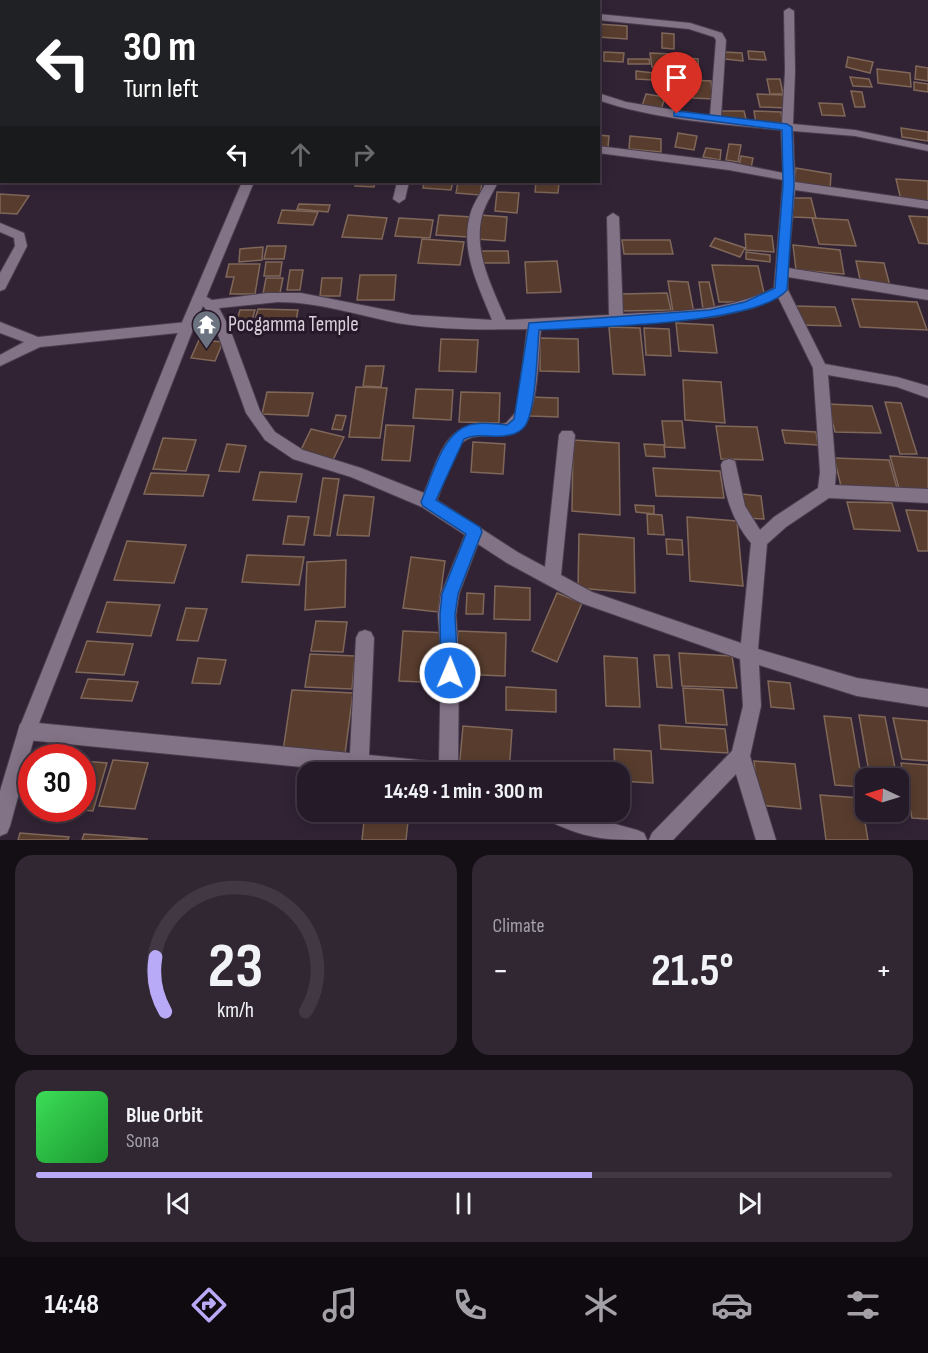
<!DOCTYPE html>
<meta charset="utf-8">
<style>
body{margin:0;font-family:"Sofia Sans Condensed",sans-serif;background:#312733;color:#f1f3f6;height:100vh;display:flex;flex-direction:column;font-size:22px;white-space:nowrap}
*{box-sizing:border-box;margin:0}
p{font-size:20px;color:#a3a1a7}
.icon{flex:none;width:33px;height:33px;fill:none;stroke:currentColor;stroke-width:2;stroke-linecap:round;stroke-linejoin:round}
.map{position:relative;height:840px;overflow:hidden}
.details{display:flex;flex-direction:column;gap:15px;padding:15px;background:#140e15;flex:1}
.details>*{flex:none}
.top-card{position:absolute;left:0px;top:0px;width:600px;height:183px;box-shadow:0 3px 15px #0003,0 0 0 2px #423844;background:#202124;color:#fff;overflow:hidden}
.needle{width:39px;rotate:274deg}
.controls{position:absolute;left:855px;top:768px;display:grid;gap:12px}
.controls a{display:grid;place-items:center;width:54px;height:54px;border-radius:12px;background:#251a27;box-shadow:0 3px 15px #0003,0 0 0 2px #423844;font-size:30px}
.speed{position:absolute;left:18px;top:744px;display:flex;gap:12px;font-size:30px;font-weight:700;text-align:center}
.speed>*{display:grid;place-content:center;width:78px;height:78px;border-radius:50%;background:#251a27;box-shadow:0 3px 15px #0003,0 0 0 2px #423844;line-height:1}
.speed .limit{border:9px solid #d22;background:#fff;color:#111}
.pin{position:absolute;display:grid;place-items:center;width:51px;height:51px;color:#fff;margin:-62px -26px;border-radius:50% 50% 50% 0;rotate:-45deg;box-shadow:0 0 6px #0007}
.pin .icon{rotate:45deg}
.me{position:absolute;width:66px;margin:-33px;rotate:1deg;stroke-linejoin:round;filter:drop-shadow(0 0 4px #0008)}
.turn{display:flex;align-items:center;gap:21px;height:126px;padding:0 24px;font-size:27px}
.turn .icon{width:78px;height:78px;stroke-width:2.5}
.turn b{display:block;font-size:42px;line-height:51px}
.lanes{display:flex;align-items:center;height:57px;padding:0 24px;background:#0003;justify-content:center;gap:30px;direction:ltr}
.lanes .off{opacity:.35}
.big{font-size:45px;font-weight:700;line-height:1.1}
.details .widget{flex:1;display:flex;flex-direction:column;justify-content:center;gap:9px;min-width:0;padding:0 21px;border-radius:18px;background:#312733}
.details .dial{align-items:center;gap:0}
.dial svg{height:156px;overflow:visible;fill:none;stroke:#423844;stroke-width:7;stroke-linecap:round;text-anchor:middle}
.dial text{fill:#f1f3f6;stroke:none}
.song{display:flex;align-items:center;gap:18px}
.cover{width:72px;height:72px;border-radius:9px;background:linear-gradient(135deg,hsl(130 70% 55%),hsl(130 70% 35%))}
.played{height:6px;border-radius:3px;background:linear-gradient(90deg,#b9aaf7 65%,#423844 65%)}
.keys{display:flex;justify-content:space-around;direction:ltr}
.heat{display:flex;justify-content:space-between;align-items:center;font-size:33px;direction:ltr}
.details .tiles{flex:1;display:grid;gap:15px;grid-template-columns:1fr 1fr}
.widget:last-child{grid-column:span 2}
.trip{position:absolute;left:297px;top:762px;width:333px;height:60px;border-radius:18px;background:#251a27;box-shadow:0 3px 15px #0003,0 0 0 2px #423844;font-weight:700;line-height:60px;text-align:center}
.dock{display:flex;height:96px;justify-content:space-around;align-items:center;background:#0f0a10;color:#a3a1a7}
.dock .icon{width:42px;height:42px}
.dock .selected{color:#b9aaf7}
.dock b{font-size:27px;color:#f1f3f6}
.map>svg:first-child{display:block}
.building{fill:#583d2e;stroke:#7f675a;stroke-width:1.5}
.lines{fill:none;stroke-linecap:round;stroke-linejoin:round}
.street-casing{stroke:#4a3e4d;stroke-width:2}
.secondary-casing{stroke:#4a3e4d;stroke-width:2}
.street{fill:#837387;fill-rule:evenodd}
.secondary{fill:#837387;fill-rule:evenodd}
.route{fill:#1a73e8;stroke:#114b97;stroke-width:1.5}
.labels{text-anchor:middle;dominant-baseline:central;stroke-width:6;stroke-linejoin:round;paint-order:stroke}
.poi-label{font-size:21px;fill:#d8cfda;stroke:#27192a;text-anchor:start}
</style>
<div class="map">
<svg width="928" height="840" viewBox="0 0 928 840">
<rect width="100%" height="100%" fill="#312334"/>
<g class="building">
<polygon points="598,24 627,26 627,39 598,37"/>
<polygon points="662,33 674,34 674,49 662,48"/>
<polygon points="748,51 764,52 766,60 749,59"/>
<polygon points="604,52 624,53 623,62 604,61"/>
<polygon points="724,52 742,53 743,61 725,59"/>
<polygon points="650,53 673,54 676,68 652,67"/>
<polygon points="679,57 698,59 699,73 680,72"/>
<polygon points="848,57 873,62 870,73 846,67"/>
<polygon points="628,59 649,59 650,64 628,64"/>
<polygon points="916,66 928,68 928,81 915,79"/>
<polygon points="877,69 910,73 911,87 878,83"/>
<polygon points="636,71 654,73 654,80 636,79"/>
<polygon points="657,73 668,73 669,86 657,85"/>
<polygon points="850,77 869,79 872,87 853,86"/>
<polygon points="767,79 780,79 783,94 770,94"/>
<polygon points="692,80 711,81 713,99 693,98"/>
<polygon points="914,82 928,84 928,92 914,90"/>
<polygon points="670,84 688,86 687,99 669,96"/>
<polygon points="851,91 862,92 865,107 855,107"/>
<polygon points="646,94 665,97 661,110 642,106"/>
<polygon points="757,94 783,95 786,108 760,107"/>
<polygon points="819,103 842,104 845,116 822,115"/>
<polygon points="719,111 744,111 746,119 720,118"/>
<polygon points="754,111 781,112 783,124 756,123"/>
<polygon points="901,128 928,132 928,141 902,137"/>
<polygon points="678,133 697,136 694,150 675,147"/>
<polygon points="598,135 609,136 608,148 598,147"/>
<polygon points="630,136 661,139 661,152 629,149"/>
<polygon points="729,144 741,145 738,162 726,160"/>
<polygon points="706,148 721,150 720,160 703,157"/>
<polygon points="741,156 753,158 751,168 739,166"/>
<polygon points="796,168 831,174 830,190 794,184"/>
<polygon points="896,179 928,181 928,202 901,200"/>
<polygon points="356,182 375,182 374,187 355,186"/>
<polygon points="424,182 453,182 451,190 423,188"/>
<polygon points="458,182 482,182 480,195 456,193"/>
<polygon points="536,182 559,182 558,193 535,192"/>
<polygon points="497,192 519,193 517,213 495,211"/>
<polygon points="0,194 29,196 17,214 0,213"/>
<polygon points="789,198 811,198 816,218 793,217"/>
<polygon points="299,204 330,205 328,212 297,209"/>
<polygon points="282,210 318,212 313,225 278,223"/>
<polygon points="348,215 387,218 382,239 342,237"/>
<polygon points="439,215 472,217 468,237 436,235"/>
<polygon points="479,215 507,217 505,241 476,239"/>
<polygon points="909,216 928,217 928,244 919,243"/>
<polygon points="399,218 433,220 430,238 395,236"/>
<polygon points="812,218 848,220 856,246 819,244"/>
<polygon points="745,234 772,236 774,252 746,250"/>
<polygon points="715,238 745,248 740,257 710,246"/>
<polygon points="422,239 464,242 460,265 418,263"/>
<polygon points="622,240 670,240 673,254 624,254"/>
<polygon points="793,245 840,250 844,274 796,270"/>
<polygon points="267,246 286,246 284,259 264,259"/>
<polygon points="263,247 262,260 239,262 240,249"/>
<polygon points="481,251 508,251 509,263 481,263"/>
<polygon points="746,252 770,255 770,262 746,259"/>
<polygon points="557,261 561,292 527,293 525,262"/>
<polygon points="856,261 884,263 890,286 861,284"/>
<polygon points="266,262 282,262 280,276 264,276"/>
<polygon points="229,264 260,264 255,294 230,294 234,277 226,277"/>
<polygon points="712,265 758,266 764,293 748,302 719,302"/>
<polygon points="290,270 303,270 300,290 287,290"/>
<polygon points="360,275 396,275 394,300 357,300"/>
<polygon points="266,278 283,278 280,293 263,294"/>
<polygon points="322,278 342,278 340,296 320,296"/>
<polygon points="668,281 688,282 694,313 673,312"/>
<polygon points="699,282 709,282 715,309 703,309"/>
<polygon points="667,293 671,310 622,311 619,294"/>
<polygon points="852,299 917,302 927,330 860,327"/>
<polygon points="793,306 835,307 841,326 797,325"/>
<polygon points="258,309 298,310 294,331 252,330"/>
<polygon points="240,310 255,310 251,324 236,323"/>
<polygon points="676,323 713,325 717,353 679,351"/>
<polygon points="609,327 640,328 645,375 613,374"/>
<polygon points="644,328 669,329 671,356 646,355"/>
<polygon points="540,338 578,339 579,372 540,371"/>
<polygon points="441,339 478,340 476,372 439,371"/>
<polygon points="199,340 223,342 215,361 191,358"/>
<polygon points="366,366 384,366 381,387 363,386"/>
<polygon points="683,380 721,382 725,423 685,420"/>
<polygon points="356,387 387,388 380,438 349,437"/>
<polygon points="416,389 453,390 451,420 413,418"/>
<polygon points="267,392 313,393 308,416 262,414"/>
<polygon points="461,392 500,393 499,423 459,422"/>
<polygon points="530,397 558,398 558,417 530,416"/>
<polygon points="885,402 901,403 917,454 900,454"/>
<polygon points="828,404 872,406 881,433 835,432"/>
<polygon points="336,415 346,416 342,430 332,429"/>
<polygon points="662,421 682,421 685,448 665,447"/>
<polygon points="386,425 414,426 410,461 382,460"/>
<polygon points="716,426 757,427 763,460 721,459"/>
<polygon points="311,429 344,437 333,460 300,452"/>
<polygon points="782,430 816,432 818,445 785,443"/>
<polygon points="163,438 196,440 186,471 153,469"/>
<polygon points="573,440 619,443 620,515 572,511"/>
<polygon points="473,442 505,444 503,474 471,472"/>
<polygon points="227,444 246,446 239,472 219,471"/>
<polygon points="644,444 664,445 665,457 646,456"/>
<polygon points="890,456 928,458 928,493 900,492"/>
<polygon points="834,458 889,460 897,488 841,486"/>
<polygon points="653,468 720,471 724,498 656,496"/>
<polygon points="260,472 302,474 296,502 253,500"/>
<polygon points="151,473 209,475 203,496 144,494"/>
<polygon points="323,478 339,479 330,536 314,535"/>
<polygon points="742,494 761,496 764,519 745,518"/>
<polygon points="344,495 374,497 369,536 337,535"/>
<polygon points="847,502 892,503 900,531 854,529"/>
<polygon points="635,505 654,506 654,514 636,512"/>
<polygon points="906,510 928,511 928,551 918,551"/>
<polygon points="647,514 662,515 664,535 648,534"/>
<polygon points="288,516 309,517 304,545 283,544"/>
<polygon points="687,517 737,521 743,586 690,581"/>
<polygon points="579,534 634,538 635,593 578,588"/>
<polygon points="666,539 682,540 683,555 667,554"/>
<polygon points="127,541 186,545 174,583 114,580"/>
<polygon points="247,555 304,557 299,585 242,582"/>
<polygon points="411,557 445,561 438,612 403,608"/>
<polygon points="346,560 345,607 305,610 307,562"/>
<polygon points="495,586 530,588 530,620 494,619"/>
<polygon points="467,593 484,594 483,614 466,614"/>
<polygon points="557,593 582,603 557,662 532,651"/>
<polygon points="107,602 160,605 151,636 97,632"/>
<polygon points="186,608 207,609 198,641 177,640"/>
<polygon points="316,621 347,622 343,652 311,651"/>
<polygon points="403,631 449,633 446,683 399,681"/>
<polygon points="458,631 506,633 505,676 456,674"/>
<polygon points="87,641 133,644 124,675 76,672"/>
<polygon points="679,653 732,656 737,688 682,686"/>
<polygon points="310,654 355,656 352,689 305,687"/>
<polygon points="654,655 669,655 672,688 657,687"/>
<polygon points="604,656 637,658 640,707 606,706"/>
<polygon points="198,658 226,660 220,684 192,683"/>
<polygon points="88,679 138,682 132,701 81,698"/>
<polygon points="768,681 790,683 794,709 771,707"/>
<polygon points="506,687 556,690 556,712 506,710"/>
<polygon points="683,688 723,690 727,725 686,723"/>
<polygon points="292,690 353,693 345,754 283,751"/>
<polygon points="859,715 885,717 897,778 870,778"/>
<polygon points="824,716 851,718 863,787 835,785"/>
<polygon points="893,718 928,721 928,761 902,759"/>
<polygon points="659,725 725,729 728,753 661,749"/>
<polygon points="463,726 512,730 509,772 459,770"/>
<polygon points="614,749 651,751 653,783 620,781 620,772 615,772"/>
<polygon points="113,760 148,763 135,809 99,806"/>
<polygon points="82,761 107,763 93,811 56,808 82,808"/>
<polygon points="754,761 795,764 801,809 758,805"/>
<polygon points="901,763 928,765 928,819 912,818"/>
<polygon points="820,795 861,798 868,840 826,840"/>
<polygon points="365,812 409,812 406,840 362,840"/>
<polygon points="20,833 69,837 68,840 18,840"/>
<polygon points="84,834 148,839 82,840"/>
</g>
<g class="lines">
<defs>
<g id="street">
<polygon points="0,0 40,0 42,2 2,3"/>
<rect x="457" y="0" width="10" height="2"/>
<polygon points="514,0 527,0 529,2 515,2"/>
<path d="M789,8L794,11L795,71L793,124L855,130L928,145V151L855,136L793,131L795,182L928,201V209L795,190L788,268L928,290V300L788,277V290L825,364L897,377L928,386V398L897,387L828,375L836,472L835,485L928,489V503L829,498L786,527L767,544L758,649L857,678L928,689V707L857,696L759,665L761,706L750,756L776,840H756L736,774L673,840H649L652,833L732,751L743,706L740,659L581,603L507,563L478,544L459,594L456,615L459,657L458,772H352L27,740L20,738L18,731L20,724L27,722L350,753L356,638L359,632L365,630L371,632L374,638L369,755L439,762L441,657L438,615L441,594L465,535L422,507L351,477L293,459L265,440L246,413L216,329L205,308L192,298L199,293L212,300L267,293H301L412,315L492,320C479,287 460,252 470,215C473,203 481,193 486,182H498C493,193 485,204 482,216C473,252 492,287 506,320L609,315L607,217L613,213L619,217L623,314C675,311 727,312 774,288L783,180L729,170L598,153V146L729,162L783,173L781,130C721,124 656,120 598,100V93L626,102L710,116L716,40L714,37L689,29L598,20V14L690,23L722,33L726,40L721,117L782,123L785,71L784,11ZM778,297L813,368L820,472L818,488L774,517L760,530L745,506L735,461L729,459L723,461L721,465C725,495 731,519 751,543L741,643L592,592L561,575L575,435L572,431H562L559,435L545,567L519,553L437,500C443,485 451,456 461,444C478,426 510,447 525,424C539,403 538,355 541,329L714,317L753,308ZM278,302C319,302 357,315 397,323C440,330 484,330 527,329L517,411L506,423C495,426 484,423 473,425C442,430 435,468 424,493L361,468L303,450L275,432L260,411L230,329L219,308Z"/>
<rect x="0" y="88" width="2" height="6"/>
<polygon points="397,182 409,182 405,199 399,203 393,199"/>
<polygon points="0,223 24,233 27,246 5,289 0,291 0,273 15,246 14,238 0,232"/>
<polygon points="0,322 38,337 187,322 194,327 187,332 40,347 0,366 0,355 24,342 0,333"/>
<path d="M542,812H572L637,830L644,833L647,840C604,840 585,839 545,819Z"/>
</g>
<g id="secondary">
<polygon points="327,0 337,0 326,2"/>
<polygon points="242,182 254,182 194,327 36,731 10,826 7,833 0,836 0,791 18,731 180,327"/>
</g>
</defs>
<use href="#street" class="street-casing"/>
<use href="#secondary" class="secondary-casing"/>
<use href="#street" class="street"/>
<use href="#secondary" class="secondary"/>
</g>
<path class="route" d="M677,111L787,124L792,127L794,185L787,290C758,325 588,327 539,330C537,351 536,410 525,426C521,431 516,434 509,435C494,439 480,432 464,439L436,500L480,527L482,532L458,594L455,615L458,673L455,679L450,681L444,679L441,673L440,615L442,594L466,534L423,506L421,502C432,477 443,428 474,424C484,422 496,424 507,425L514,419L529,323L710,310L745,302L775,288L783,185L782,130L674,116V112Z"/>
<defs>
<symbol id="temple-pin" viewBox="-11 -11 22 30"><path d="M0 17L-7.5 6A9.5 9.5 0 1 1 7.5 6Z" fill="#6b7280" stroke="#27192a"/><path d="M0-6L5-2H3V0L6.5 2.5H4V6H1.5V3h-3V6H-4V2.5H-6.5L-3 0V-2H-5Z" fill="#fff"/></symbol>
</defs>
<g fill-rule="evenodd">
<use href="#temple-pin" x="190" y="308" width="33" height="45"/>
</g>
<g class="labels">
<g class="poi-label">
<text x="228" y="324">Pocgamma Temple</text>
</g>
</g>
</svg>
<div class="controls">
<a><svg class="needle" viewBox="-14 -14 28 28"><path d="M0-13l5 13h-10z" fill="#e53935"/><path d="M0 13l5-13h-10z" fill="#a3a1a7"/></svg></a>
</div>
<div class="speed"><div class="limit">30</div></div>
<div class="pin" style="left:677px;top:114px;background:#d93025"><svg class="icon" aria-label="arrive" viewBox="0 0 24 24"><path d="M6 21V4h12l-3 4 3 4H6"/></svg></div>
<svg class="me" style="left:450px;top:673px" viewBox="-20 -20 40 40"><circle r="17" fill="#1a73e8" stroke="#fff" stroke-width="3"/><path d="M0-11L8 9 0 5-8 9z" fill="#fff"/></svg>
<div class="trip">14:49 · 1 min · 300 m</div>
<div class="top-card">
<div class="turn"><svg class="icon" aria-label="left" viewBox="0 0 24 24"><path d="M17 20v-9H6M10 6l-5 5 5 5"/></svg><div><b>30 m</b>Turn left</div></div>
<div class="lanes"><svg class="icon" aria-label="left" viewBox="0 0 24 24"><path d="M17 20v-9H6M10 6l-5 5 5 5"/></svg><svg class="icon off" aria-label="ahead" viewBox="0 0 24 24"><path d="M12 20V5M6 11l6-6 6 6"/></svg><svg class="icon off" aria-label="right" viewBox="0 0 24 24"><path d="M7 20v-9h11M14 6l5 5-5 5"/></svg></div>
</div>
</div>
<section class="details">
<div class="tiles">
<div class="widget dial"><svg viewBox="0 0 100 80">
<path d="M14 69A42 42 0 1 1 86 69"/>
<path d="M14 69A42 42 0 0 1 9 41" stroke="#b9aaf7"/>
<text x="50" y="56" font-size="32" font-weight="700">23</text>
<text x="50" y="72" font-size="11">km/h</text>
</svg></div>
<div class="widget"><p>Climate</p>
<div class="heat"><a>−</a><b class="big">21.5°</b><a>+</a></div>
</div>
<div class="widget">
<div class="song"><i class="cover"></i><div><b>Blue Orbit</b><p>Sona</p></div></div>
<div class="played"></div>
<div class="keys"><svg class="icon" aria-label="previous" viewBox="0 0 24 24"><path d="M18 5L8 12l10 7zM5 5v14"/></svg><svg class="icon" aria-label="pause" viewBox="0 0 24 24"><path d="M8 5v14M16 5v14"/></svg><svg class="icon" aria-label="next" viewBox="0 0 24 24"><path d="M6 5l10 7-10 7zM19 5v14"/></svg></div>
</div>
</div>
</section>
<nav class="dock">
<b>14:48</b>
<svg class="icon selected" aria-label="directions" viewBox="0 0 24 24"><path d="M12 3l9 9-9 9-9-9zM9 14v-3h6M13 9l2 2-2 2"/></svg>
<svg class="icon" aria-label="music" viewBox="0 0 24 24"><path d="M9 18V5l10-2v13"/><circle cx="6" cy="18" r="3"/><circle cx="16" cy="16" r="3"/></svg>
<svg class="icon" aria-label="phone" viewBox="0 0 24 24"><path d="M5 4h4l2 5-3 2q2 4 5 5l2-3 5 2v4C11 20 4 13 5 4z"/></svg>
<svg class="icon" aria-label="climate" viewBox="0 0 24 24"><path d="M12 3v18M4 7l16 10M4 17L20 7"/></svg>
<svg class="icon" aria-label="car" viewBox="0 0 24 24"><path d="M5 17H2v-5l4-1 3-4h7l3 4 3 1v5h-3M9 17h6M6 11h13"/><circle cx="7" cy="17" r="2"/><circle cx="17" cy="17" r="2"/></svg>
<svg class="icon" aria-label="filters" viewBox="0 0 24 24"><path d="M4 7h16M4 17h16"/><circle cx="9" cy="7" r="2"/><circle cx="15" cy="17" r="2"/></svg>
</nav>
